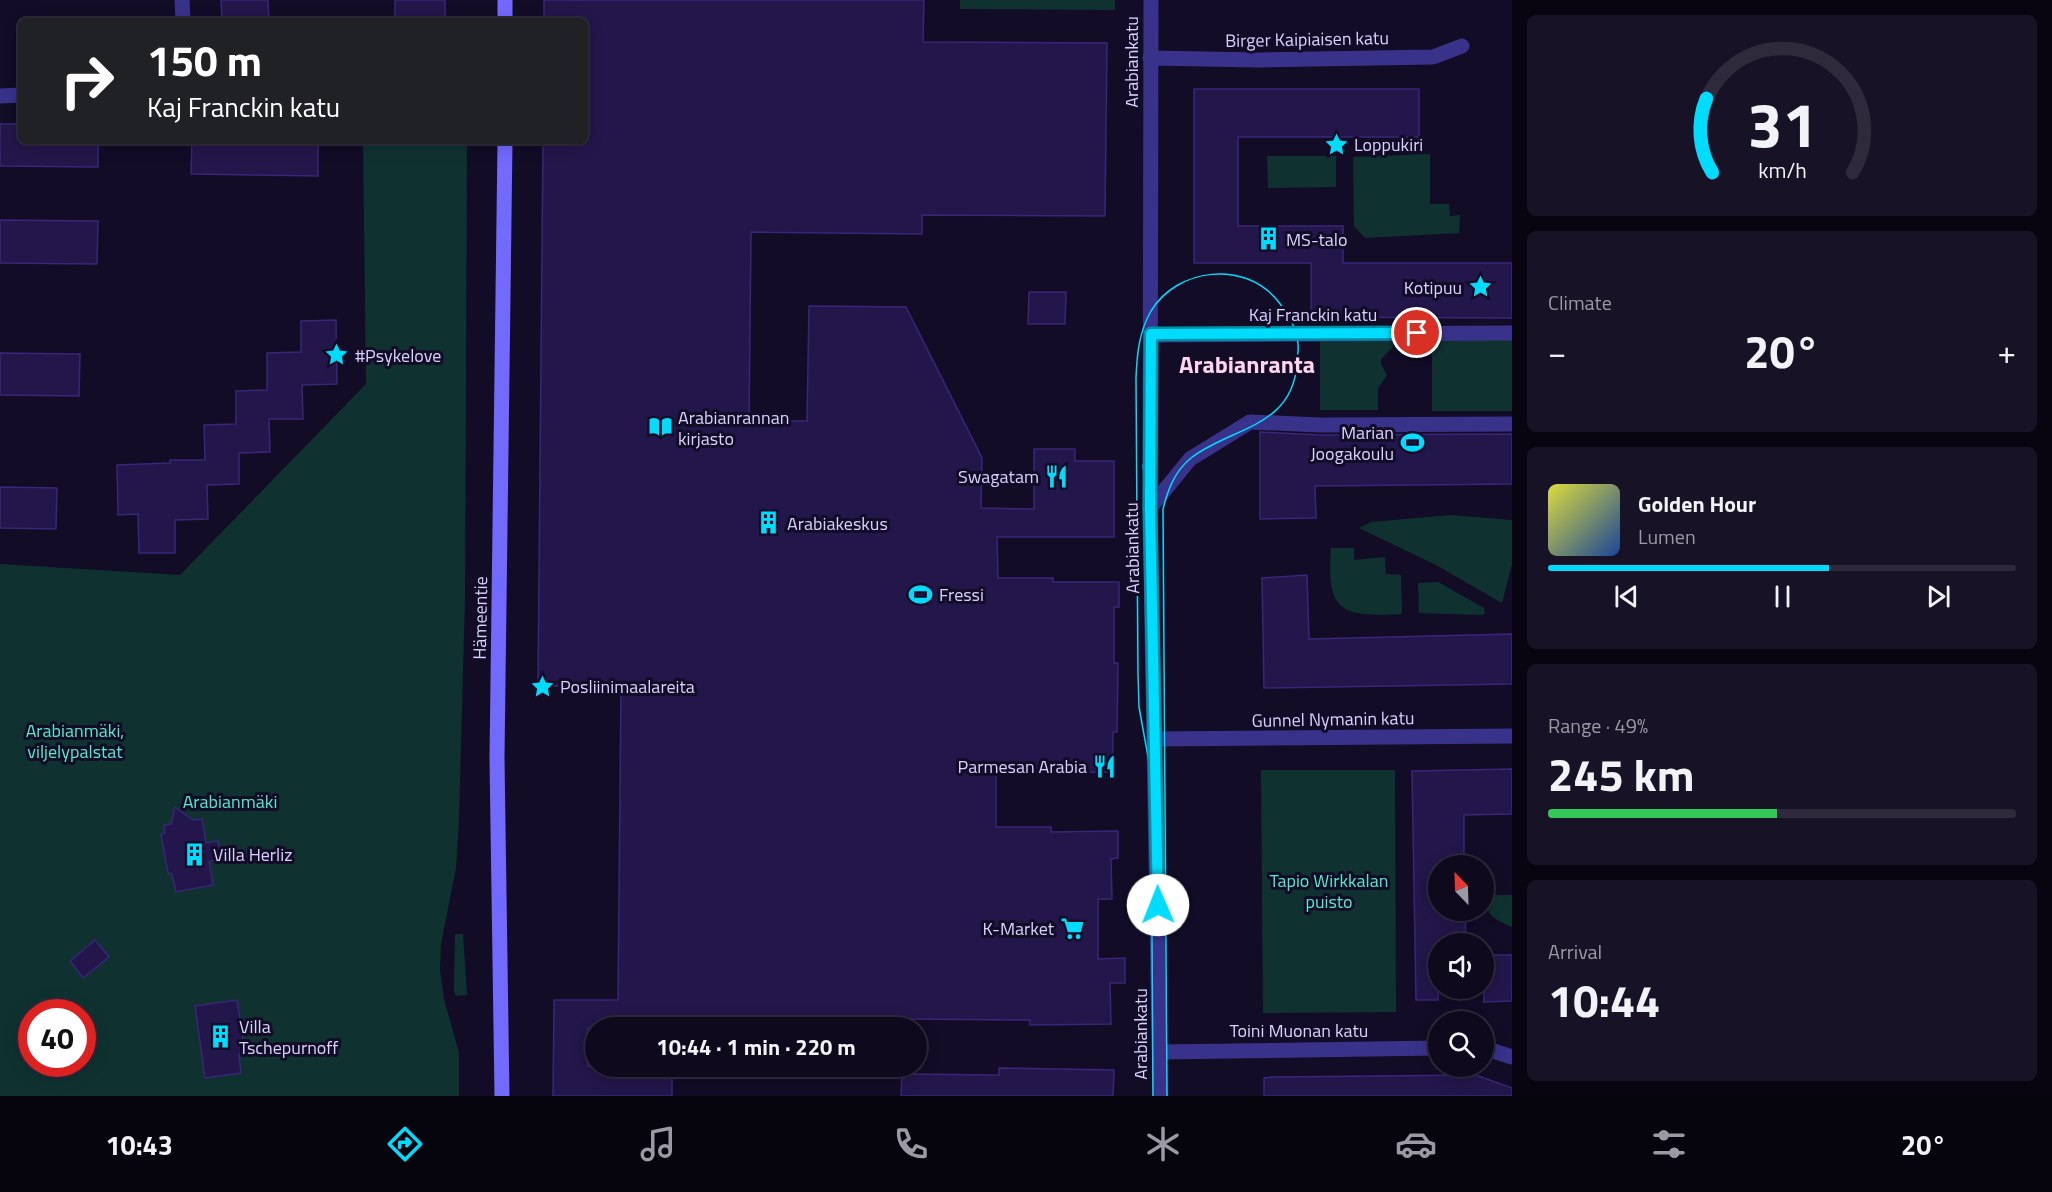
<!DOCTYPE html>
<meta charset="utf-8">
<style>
body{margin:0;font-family:"Titillium Web",sans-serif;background:#171226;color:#f1f3f6;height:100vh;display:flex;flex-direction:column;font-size:22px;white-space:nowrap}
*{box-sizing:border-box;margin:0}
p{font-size:20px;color:#9b9aa4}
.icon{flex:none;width:33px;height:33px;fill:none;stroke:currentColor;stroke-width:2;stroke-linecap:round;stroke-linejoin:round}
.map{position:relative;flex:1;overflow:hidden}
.sheet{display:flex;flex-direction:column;gap:15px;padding:15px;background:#080510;width:540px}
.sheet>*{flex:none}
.top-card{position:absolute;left:18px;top:18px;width:570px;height:126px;border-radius:9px;box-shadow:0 3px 15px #0003,0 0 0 2px #2e2a3b;background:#202124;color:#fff;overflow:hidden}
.needle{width:39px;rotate:337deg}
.fabs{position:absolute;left:1428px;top:855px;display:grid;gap:12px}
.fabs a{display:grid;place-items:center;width:66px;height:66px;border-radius:50%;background:#0e091d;box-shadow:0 3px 15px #0003,0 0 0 2px #2e2a3b;font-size:30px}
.speed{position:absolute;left:18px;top:999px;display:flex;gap:12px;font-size:30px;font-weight:700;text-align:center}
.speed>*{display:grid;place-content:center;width:78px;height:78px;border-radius:50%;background:#0e091d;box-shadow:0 3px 15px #0003,0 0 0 2px #2e2a3b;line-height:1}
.speed .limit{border:9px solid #d22;background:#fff;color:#111}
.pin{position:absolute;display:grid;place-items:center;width:51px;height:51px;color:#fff;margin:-26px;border:3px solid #fff;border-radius:50%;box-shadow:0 2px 6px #0007}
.me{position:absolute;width:66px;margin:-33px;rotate:359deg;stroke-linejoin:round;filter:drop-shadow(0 0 4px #0008)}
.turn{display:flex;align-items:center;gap:21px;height:126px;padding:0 30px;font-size:27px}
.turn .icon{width:78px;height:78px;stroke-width:2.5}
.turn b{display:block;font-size:42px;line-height:51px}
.big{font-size:45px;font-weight:700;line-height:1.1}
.sheet .widget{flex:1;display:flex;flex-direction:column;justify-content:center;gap:9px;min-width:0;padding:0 21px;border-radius:9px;background:#171226}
.sheet .dial{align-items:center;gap:0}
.dial svg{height:156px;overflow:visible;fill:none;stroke:#2e2a3b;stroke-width:7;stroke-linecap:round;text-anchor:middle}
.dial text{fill:#f1f3f6;stroke:none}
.song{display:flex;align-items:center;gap:18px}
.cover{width:72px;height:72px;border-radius:9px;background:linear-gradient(135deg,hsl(60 70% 55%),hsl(220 70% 35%))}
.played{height:6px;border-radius:3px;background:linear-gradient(90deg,#00dcfd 60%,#2e2a3b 60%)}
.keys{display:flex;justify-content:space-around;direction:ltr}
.heat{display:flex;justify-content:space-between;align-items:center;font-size:33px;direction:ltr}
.charge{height:9px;border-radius:4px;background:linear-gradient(90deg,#34c759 49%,#2e2a3b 0)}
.trip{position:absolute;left:585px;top:1017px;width:342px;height:60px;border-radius:30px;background:#0e091d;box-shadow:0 3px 15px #0003,0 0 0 2px #2e2a3b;font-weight:700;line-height:60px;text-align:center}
.tabs{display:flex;height:96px;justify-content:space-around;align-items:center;background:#06040c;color:#9b9aa4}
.tabs .icon{width:42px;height:42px}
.tabs .current{color:#00dcfd}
.tabs b{font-size:27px;color:#f1f3f6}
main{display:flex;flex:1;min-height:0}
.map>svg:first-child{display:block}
.green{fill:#0f3231;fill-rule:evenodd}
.building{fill:#23164a;stroke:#392678;stroke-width:1.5}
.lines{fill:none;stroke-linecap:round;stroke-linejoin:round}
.minor{stroke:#39328b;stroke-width:15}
.tertiary{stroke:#39328b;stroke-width:15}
.secondary{stroke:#7269ff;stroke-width:15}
.tram{stroke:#00dcfd;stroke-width:1.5}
.route-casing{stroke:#008fa4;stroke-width:15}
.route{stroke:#00dcfd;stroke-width:10}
.labels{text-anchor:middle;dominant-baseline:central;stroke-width:6;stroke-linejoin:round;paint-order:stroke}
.street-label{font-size:18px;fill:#d9d2ff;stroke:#120c27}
.poi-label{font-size:18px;fill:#d9d2ff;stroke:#120c27;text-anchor:start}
.park-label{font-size:18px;fill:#51eccb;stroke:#120c27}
.district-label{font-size:24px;font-weight:bold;fill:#ffd4ee;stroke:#120c27}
</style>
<main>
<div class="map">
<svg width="1512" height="1096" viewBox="0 0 1512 1096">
<rect width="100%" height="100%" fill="#120c27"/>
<g class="green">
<polygon points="960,0 1115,0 1115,10 960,9"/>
<path d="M363,141H467L465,596L459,820L456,868L441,944L440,970L444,999L459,1053V1096H0V564L180,575L366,384ZM32,1012H82V1064H32Z"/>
<polygon points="1430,154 1430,204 1449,204 1450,216 1460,215 1459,233 1365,238 1354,226 1353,157"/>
<polygon points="1267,156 1336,156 1336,187 1268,188"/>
<polygon points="1320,340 1396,340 1392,348 1381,359 1381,364 1387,375 1378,388 1378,410 1320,410"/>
<rect x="1432" y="340" width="80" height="71"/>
<polygon points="1451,515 1512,520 1512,564 1502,603 1436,565 1359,528 1371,522"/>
<path d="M1331,548H1354V560L1385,557L1386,574L1401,575L1402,614C1342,617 1326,613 1331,548Z"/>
<polygon points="1438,582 1484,608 1485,613 1482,615 1419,613 1418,583"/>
<polygon points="1261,770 1395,770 1396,1012 1263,1013"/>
<path d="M1490,895H1512V927C1496,920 1487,917 1485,898Z"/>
<polygon points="455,934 463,934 467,995 456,996 454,991"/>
</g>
<g class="building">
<polygon points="221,0 268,0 269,21 222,21"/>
<rect x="395" y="0" width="50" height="21"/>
<polygon points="544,0 924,0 923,42 1107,43 1105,216 922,215 922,234 751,232 749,421 807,421 809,306 906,307 982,458 981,508 1034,509 1034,449 1075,449 1075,461 1114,461 1114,537 997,537 998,578 1053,578 1053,582 1119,582 1119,607 1114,607 1114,663 1118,663 1117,732 1113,732 1113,772 996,773 996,827 1051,827 1051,832 1118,831 1118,858 1111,859 1112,899 1098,899 1098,959 1125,958 1125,983 1110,983 1111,1024 1030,1025 1030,1020 657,1017 656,1028 588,1028 588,1066 672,1066 672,1096 553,1096 554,1000 618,1000 621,686 538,686 543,141 585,141 585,21 544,21"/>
<polygon points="1194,89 1419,89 1419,137 1238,137 1238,226 1343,226 1343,263 1512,263 1512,318 1311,317 1311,263 1194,263"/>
<polygon points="0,124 21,124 21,141 98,141 98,167 0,166"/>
<polygon points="192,141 318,141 318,176 191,174"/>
<polygon points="0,220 98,221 97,264 0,263"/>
<polygon points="1029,292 1066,292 1065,324 1028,324"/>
<polygon points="336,320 337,384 302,385 303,419 269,419 270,452 239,453 239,484 207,485 208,519 175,520 175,553 139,553 138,514 118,515 117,465 170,463 170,460 205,460 204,425 236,424 236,391 267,390 267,353 301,352 301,321"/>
<polygon points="0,353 80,354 79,396 0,395"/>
<polygon points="1260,432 1320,435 1512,434 1512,484 1315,486 1316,518 1260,519"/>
<polygon points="0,487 57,488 56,529 0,528"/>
<polygon points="1307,575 1309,639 1512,634 1512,684 1264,688 1262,578"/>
<polygon points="1512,769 1512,814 1464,815 1464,866 1438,866 1438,910 1465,910 1466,944 1438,944 1438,1000 1416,1000 1412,771"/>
<polygon points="175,807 193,820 202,819 206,843 218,841 221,859 209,861 213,885 176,892 172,874 168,873 161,834 165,833 164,825 171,824"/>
<polygon points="95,940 109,957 83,978 70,961"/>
<polygon points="1484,955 1512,955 1512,1001 1484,1002"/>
<polygon points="237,1000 245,1053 239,1054 241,1073 205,1078 195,1006"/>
<polygon points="999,1068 1114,1070 1113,1096 901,1096 902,1074 999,1075"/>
<polygon points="1476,1075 1512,1088 1512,1096 1264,1096 1264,1078 1273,1077"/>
</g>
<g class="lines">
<g class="minor">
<polyline points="182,0 183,21"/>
<polyline points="1150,58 1259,60 1433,57 1462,46"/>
<polyline points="0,96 21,95"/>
<polyline points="1151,335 1512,333"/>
<polyline points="1150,508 1190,459 1250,422 1320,425 1512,424"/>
<polyline points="1155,739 1512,736"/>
<polyline points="1484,1048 1512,1057"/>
<polyline points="1160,1052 1438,1048"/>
</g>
<polyline class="tertiary" points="1151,0 1150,508 1160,1096"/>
<g class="secondary">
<polyline points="505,0 505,21"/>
<polyline points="502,1096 497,758 505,141"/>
</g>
<g class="tram">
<polyline points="1143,465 1148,506 1151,740"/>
<path d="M1153,1096L1151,773L1139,707L1138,673L1136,378C1137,354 1139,332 1151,311C1177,268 1244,260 1277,300C1287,312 1297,328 1298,344C1299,350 1297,357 1297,363C1293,428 1231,427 1191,458C1175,471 1168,489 1163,509L1167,1096"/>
</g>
</g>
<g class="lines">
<defs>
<polyline id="route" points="1158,905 1150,508 1151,334 1417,333"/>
</defs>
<use href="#route" class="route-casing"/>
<use href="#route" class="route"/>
</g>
<defs>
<symbol id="sight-bare" viewBox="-9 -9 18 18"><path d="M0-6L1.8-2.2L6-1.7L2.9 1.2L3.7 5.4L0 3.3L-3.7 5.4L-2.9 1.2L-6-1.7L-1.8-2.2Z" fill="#00dcfd" stroke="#120c27" stroke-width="2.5" paint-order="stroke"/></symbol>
<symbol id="building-bare" viewBox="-9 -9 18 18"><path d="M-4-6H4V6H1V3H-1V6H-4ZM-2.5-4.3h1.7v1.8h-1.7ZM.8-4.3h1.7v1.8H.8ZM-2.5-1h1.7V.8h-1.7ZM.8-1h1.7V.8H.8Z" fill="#00dcfd" stroke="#120c27" stroke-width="2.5" paint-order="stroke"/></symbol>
<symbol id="library-bare" viewBox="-9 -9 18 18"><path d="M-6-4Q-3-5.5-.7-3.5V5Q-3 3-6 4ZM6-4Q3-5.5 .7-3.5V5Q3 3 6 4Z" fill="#00dcfd" stroke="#120c27" stroke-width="2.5" paint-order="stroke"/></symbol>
<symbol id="stadium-bare" viewBox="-9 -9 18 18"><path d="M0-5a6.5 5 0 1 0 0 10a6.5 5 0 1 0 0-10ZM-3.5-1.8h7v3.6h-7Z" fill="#00dcfd" stroke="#120c27" stroke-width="2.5" paint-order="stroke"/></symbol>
<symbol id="restaurant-bare" viewBox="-9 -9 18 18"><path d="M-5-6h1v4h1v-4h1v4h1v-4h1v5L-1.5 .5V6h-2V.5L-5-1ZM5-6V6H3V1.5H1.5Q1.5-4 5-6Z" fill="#00dcfd" stroke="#120c27" stroke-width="2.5" paint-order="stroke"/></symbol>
<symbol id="supermarket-bare" viewBox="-9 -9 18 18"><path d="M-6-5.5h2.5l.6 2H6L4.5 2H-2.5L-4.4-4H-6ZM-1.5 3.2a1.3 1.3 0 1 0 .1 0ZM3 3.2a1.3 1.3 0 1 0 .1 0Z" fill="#00dcfd" stroke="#120c27" stroke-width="2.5" paint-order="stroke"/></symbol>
</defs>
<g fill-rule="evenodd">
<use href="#sight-bare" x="1320" y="128" width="33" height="33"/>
<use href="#building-bare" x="1252" y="222" width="33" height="33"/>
<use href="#sight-bare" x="1464" y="270" width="33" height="33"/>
<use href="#sight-bare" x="320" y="338" width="33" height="33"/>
<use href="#library-bare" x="644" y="410" width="33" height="33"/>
<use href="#stadium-bare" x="1396" y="426" width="33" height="33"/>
<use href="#restaurant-bare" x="1040" y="460" width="33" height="33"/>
<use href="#building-bare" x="752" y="506" width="33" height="33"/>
<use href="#stadium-bare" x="904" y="578" width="33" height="33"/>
<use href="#sight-bare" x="526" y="670" width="33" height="33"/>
<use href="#restaurant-bare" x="1088" y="750" width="33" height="33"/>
<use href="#building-bare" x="178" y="838" width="33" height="33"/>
<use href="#supermarket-bare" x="1056" y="912" width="33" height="33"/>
<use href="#building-bare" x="204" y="1020" width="33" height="33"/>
</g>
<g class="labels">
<g class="street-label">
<text transform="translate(1307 39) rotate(-1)">Birger Kaipiaisen katu</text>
<text transform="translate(1131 62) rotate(-90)">Arabiankatu</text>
<text x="1313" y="314">Kaj Franckin katu</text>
<text transform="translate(1132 548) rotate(-91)">Arabiankatu</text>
<text transform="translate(480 618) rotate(-89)">Hämeentie</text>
<text transform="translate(1333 719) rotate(-1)">Gunnel Nymanin katu</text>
<text x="1299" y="1030">Toini Muonan katu</text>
<text transform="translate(1140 1034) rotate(-90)">Arabiankatu</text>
</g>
<g class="poi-label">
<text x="1354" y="144">Loppukiri</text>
<text x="1286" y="239">MS-talo</text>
<text x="1462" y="287" text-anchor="end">Kotipuu</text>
<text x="355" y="355">#Psykelove</text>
<text x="678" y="417">Arabianrannan<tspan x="678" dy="21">kirjasto</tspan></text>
<text x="1394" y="432" text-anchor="end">Marian<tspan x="1394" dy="21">Joogakoulu</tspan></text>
<text x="1039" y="476" text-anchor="end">Swagatam</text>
<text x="787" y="523">Arabiakeskus</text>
<text x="939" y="594">Fressi</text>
<text x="560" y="686">Posliinimaalareita</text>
<text x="1087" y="766" text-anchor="end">Parmesan Arabia</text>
<text x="213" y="854">Villa Herliz</text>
<text x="1054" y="928" text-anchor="end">K-Market</text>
<text x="239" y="1026">Villa<tspan x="239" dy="21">Tschepurnoff</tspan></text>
</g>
<g class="park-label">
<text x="75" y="730">Arabianmäki,<tspan x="75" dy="21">viljelypalstat</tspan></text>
<text x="230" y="801">Arabianmäki</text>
<text x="1329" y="880">Tapio Wirkkalan<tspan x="1329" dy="21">puisto</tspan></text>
</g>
<g class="district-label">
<text x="1247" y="364">Arabianranta</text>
</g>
</g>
</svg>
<div class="fabs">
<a><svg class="needle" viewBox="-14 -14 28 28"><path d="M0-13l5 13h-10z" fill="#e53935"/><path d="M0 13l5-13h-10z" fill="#9b9aa4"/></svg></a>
<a><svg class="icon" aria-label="sound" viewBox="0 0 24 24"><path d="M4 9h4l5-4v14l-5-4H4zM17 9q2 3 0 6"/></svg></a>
<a><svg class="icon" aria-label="search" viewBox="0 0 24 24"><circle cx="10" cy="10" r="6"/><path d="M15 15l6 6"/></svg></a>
</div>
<div class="speed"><div class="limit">40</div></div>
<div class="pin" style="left:1417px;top:333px;background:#d93025"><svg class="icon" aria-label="arrive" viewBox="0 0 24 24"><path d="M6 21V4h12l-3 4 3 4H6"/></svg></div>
<svg class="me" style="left:1158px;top:905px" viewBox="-20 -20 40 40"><circle r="19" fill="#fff"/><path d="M0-13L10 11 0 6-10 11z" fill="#00dcfd"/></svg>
<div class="trip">10:44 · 1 min · 220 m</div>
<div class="top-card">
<div class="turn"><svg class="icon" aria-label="right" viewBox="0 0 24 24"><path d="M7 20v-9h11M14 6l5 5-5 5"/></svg><div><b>150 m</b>Kaj Franckin katu</div></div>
</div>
</div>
<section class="sheet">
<div class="widget dial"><svg viewBox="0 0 100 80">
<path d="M14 69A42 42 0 1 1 86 69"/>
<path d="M14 69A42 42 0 0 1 11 31" stroke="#00dcfd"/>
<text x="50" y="56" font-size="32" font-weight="700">31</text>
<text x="50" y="72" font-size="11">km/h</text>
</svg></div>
<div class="widget"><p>Climate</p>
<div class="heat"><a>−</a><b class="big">20°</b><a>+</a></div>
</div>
<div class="widget">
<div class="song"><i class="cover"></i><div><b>Golden Hour</b><p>Lumen</p></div></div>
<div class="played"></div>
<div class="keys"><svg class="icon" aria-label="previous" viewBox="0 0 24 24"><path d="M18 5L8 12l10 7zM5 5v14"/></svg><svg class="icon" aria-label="pause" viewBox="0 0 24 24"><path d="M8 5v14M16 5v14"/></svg><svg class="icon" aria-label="next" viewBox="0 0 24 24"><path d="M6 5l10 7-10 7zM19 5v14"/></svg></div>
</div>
<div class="widget"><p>Range · 49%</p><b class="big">245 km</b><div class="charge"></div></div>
<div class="widget"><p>Arrival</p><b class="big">10:44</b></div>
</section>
</main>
<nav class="tabs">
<b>10:43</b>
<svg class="icon current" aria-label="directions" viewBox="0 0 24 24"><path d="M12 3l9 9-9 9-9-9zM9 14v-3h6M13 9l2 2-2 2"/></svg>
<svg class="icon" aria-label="music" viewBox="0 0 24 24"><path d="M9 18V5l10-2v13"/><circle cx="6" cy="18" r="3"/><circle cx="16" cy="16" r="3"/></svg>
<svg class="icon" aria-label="phone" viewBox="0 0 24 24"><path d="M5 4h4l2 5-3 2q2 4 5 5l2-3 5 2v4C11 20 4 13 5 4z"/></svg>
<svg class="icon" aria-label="climate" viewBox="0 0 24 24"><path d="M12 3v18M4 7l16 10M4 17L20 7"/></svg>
<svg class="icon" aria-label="car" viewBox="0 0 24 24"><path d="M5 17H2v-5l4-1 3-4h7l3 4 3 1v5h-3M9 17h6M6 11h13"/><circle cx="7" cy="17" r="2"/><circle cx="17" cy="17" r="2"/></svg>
<svg class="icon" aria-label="filters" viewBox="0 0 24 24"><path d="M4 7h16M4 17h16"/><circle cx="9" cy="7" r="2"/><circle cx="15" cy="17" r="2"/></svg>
<b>20°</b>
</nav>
